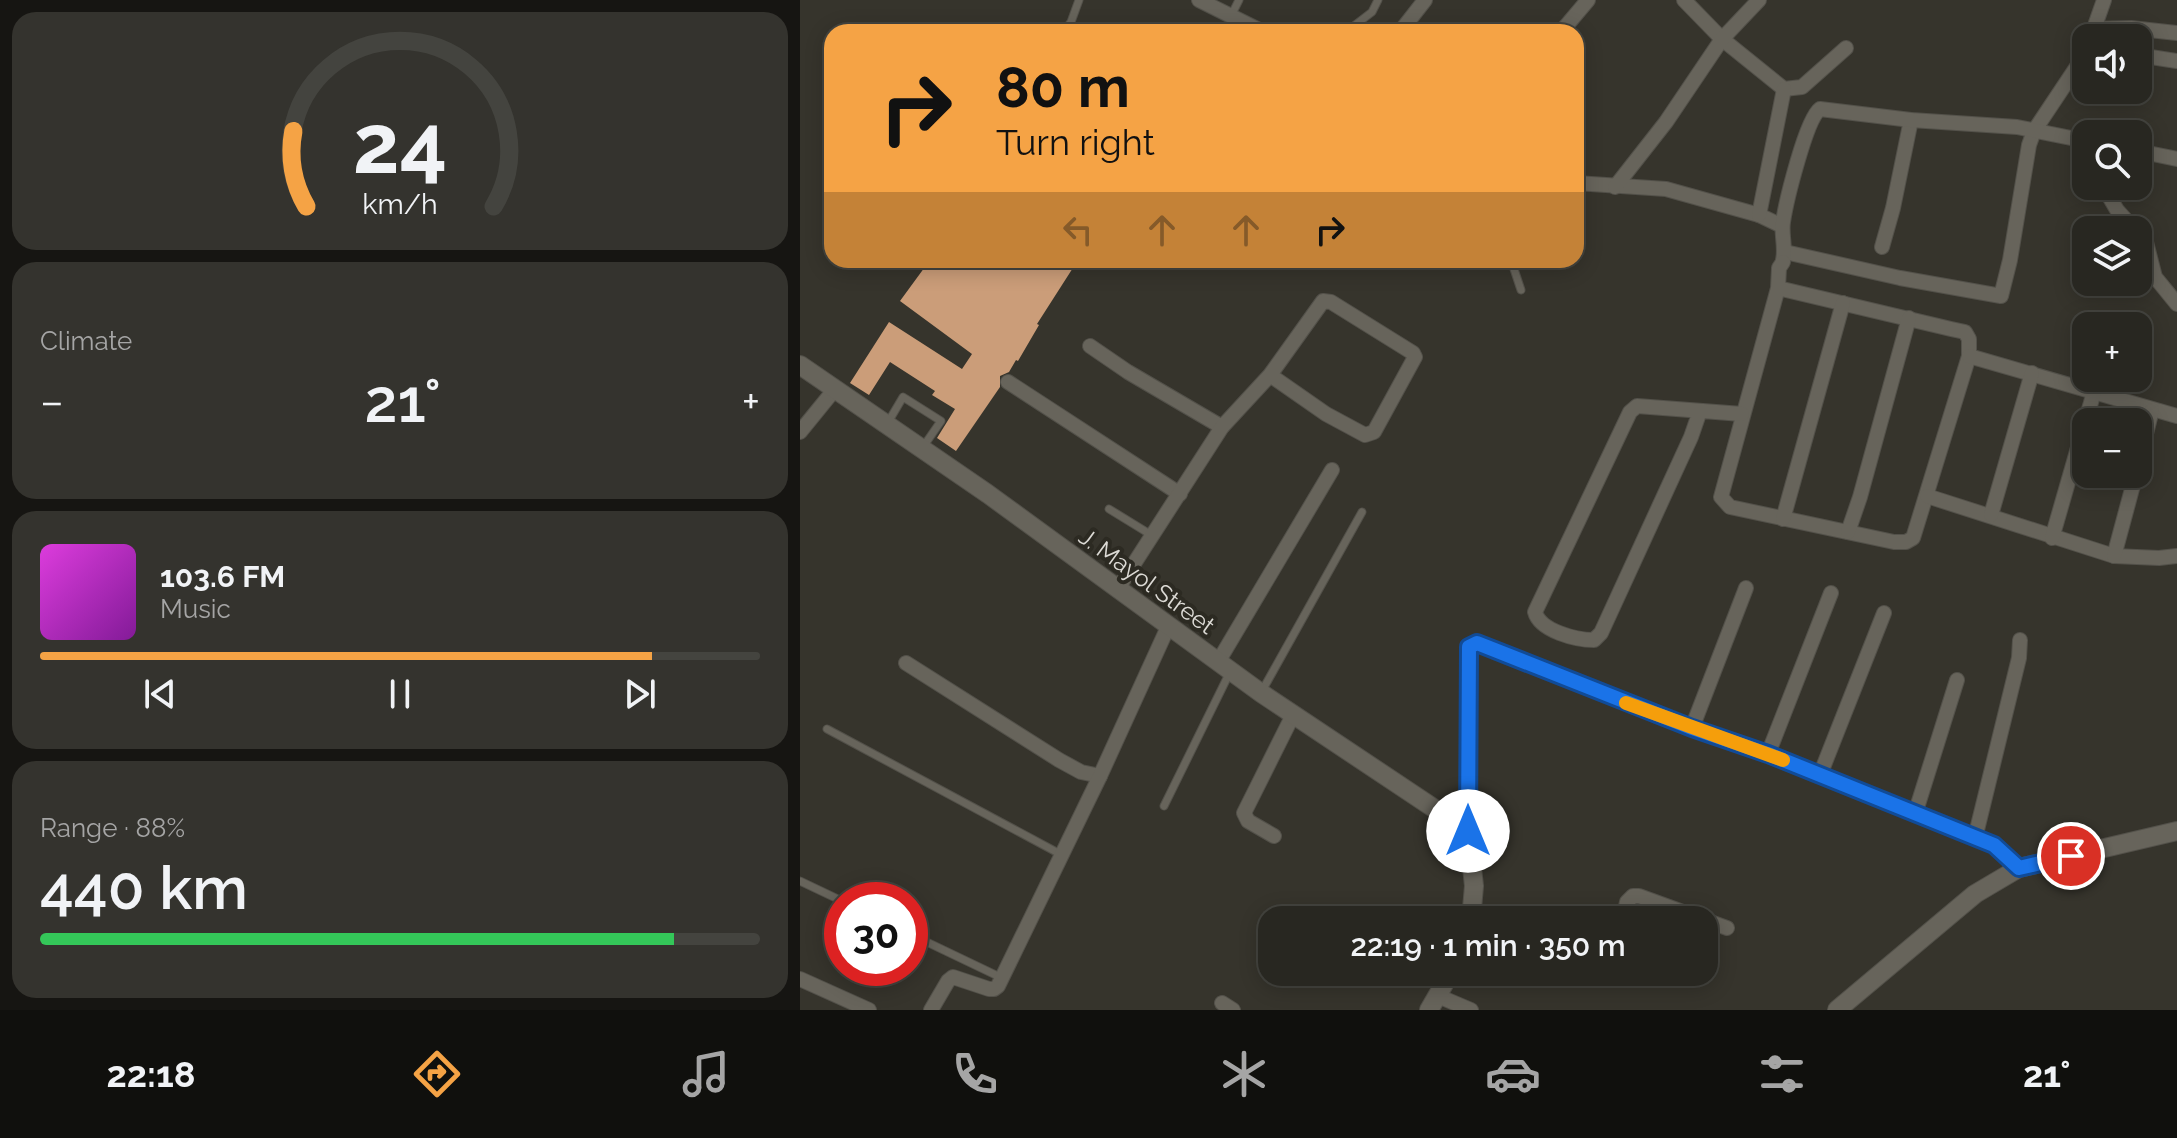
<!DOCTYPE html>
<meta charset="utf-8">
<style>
body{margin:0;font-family:Raleway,sans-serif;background:#34332e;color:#f1f3f6;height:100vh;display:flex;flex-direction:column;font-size:30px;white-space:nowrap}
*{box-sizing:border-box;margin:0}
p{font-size:26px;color:#a5a5a5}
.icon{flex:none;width:44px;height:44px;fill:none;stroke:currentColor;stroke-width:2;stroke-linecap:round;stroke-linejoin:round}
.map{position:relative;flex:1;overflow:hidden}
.side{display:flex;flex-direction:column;gap:12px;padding:12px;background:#161512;width:800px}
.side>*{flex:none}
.guide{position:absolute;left:24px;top:24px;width:760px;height:244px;border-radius:24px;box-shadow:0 4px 20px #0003,0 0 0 2px #44443f;background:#f5a345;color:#111;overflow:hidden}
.buttons{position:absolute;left:1272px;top:24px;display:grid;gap:16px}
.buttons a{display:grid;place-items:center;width:80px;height:80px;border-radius:16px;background:#282721;box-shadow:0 4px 20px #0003,0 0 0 2px #44443f;font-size:40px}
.speed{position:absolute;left:24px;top:882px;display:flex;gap:16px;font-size:40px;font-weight:700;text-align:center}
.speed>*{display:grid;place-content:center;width:104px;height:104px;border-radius:50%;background:#282721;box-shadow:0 4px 20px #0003,0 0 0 2px #44443f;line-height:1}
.speed .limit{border:12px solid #d22;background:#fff;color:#111}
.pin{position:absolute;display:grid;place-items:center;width:68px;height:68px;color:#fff;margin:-34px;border:4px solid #fff;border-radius:50%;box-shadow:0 2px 8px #0007}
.me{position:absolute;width:88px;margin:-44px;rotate:0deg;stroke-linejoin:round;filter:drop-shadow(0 0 6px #0008)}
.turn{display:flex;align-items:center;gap:28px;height:168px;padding:0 40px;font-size:36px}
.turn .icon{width:104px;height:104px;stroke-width:2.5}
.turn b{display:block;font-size:56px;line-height:68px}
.lanes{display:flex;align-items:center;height:76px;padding:0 40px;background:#0003;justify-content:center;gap:40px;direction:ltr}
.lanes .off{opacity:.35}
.big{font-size:60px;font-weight:600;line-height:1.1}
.side .tile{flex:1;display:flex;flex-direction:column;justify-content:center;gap:12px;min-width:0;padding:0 28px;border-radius:24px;background:#34332e}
.side .dial{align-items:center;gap:0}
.dial svg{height:208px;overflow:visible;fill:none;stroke:#44443f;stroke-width:7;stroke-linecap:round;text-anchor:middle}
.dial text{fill:#f1f3f6;stroke:none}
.song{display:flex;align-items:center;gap:24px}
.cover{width:96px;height:96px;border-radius:12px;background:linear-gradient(135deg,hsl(300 70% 55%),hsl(290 70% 35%))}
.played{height:8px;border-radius:4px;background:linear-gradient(90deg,#f5a345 85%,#44443f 85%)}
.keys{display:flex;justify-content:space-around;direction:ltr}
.heat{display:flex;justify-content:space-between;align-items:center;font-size:44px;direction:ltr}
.charge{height:12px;border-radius:6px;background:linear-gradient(90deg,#34c759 88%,#44443f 0)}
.trip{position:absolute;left:458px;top:906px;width:460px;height:80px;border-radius:24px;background:#282721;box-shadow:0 4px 20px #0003,0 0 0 2px #44443f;font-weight:600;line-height:80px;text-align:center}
.dock{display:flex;height:128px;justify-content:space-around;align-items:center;background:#10100d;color:#a5a5a5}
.dock .icon{width:56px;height:56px}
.dock .selected{color:#f5a345}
.dock b{font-size:36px;color:#f1f3f6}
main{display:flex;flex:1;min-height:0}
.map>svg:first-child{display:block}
.building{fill:#cb9d79}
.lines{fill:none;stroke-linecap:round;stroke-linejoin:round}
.service-casing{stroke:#53514a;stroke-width:9}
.minor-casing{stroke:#53514a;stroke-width:16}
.tertiary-casing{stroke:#53514a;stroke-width:20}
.service{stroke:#67645b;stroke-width:7}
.minor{stroke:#67645b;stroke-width:14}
.tertiary{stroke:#67645b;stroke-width:18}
.route-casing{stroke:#114b97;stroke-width:20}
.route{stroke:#1a73e8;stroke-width:14}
.slow{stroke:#f59e0b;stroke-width:14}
.labels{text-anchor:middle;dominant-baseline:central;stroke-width:8;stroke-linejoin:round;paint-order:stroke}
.street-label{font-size:24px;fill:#dcdad5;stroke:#2c2a22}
</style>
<main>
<section class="side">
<div class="tile dial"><svg viewBox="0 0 100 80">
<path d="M14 69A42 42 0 1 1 86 69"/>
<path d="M14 69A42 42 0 0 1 9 40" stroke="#f5a345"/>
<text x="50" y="56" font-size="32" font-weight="700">24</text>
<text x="50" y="72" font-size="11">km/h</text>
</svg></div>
<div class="tile"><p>Climate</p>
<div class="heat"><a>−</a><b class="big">21°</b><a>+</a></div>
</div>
<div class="tile">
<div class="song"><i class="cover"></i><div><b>103.6 FM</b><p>Music</p></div></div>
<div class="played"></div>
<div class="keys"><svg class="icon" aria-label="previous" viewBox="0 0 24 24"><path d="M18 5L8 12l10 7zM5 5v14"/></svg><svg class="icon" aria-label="pause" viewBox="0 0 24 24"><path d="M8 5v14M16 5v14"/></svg><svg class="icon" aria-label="next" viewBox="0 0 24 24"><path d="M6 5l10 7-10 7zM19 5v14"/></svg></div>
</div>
<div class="tile"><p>Range · 88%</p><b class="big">440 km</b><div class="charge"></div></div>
</section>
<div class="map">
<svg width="1377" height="1010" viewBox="0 0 1377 1010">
<rect width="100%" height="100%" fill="#36342c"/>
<polygon class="building" points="130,260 278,260 237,324 239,325 218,361 216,360 209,372 200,376 200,387 156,451 137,438 155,409 132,395 135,391 90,362 69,395 50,383 89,322 162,369 172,354 100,301"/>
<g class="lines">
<defs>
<g id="service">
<polyline points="431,16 439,0"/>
<polyline points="263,32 271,22 279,0"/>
<polyline points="546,32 572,12 578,0"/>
<polyline points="711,260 721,290"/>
<polyline points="87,424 103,397 141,421 123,447"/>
<polyline points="309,509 353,536"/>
<polyline points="462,691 562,512"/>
<polyline points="27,729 262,855"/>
<polyline points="364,806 429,674"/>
<polyline points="0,881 42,901"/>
<polyline points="110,934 202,978"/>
</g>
<g id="minor">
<polyline points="399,0 463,32"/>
<polyline points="884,0 922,39 984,89 1002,87 1046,48"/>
<polyline points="1293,29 1331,28 1377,33"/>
<polyline points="600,32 625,0"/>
<polyline points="761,32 788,0"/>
<polyline points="1291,37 1304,0"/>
<polyline points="1338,55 1377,61"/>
<polyline points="1338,151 1377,159"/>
<polyline points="776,183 866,189 959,215 982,226"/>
<polyline points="1303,186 1317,210 1335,230"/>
<polyline points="815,187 866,122 922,39 959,0"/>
<polyline points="959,215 984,89"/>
<polyline points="1338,234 1346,242 1355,277 1377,304"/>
<polyline points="1082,247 1093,208 1111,120"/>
<polyline points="985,252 1100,278 1201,296 1210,260 1229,145 1234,131 1286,53"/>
<path d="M983,260C986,247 981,235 983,222C986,202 1006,119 1020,109L1111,120L1217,127L1286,141"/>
<polyline points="978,288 1151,329 1165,332 1169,339 1169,356 1113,538 1106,542 1094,542 930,507 921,497 978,288 979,268 983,262"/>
<polyline points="290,346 328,372 422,427"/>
<polyline points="1169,356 1377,416"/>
<polyline points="208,382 380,494"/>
<path d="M900,411L891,437L801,633L794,640C776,640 740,631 735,612L830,412L837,406L942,414"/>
<polyline points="0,432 35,389"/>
<polyline points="1338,465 1352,410"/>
<polyline points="1127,496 1314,556 1359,558 1377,556"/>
<polyline points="1191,515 1232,373"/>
<polyline points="983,519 1043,303"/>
<polyline points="1048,532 1060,497 1109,318"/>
<polyline points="1252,538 1294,392"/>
<polyline points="1314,556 1336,474"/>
<polyline points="317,590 422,427 470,375 523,301 531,302 613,353 615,357 574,432 565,435 526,414 470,375"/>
<polyline points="418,662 532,470"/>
<polyline points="106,663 259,760 281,772 300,776"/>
<polyline points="892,728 946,588"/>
<polyline points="968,754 1031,593"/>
<polyline points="1020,775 1084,613"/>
<polyline points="1115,814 1157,680"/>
<polyline points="668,831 669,647 677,643 892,728 968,754 1194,845 1219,868"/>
<polyline points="474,836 448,821 444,813 493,715"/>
<polyline points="1175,838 1219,658 1220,640"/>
<polyline points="823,920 827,902 833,896 839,896 927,928"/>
<polyline points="0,979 69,1010"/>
<polyline points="638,996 671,1010"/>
<polyline points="422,1003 433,1010"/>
<polyline points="131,1010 148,981 153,977 189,989 194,989 198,986 300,776 368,627"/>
</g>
<g id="tertiary">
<polyline points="0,365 188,494 461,693 668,831 674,886 671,920"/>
<polyline points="629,1010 651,972"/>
<polyline points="1037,1010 1175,894 1219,868 1377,831"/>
</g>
</defs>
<use href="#service" class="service-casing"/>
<use href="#minor" class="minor-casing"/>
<use href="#tertiary" class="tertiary-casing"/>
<use href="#service" class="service"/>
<use href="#minor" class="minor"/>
<use href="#tertiary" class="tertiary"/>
</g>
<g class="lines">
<defs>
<polyline id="route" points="668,831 669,647 677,643 892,728 968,754 1194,845 1219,868 1271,856"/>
</defs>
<use href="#route" class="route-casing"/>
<use href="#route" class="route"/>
<polyline class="slow" points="826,703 983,760"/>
</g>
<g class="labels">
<g class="street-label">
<text transform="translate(347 581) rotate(36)">J. Mayol Street</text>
</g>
</g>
</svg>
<div class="buttons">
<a><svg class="icon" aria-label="sound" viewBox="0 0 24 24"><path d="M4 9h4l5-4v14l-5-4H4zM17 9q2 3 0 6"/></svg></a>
<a><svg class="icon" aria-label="search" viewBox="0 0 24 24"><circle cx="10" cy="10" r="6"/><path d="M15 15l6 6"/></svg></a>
<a><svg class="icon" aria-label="layers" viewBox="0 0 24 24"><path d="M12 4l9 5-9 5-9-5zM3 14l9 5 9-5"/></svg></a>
<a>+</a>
<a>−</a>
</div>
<div class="speed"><div class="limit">30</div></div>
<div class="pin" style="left:1271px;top:856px;background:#d93025"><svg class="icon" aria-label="arrive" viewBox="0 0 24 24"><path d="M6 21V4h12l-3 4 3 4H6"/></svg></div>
<svg class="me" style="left:668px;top:831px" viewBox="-20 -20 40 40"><circle r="19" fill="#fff"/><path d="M0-13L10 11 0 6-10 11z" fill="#1a73e8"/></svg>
<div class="trip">22:19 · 1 min · 350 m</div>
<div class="guide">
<div class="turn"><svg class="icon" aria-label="right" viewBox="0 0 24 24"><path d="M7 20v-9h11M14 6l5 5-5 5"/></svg><div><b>80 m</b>Turn right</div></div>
<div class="lanes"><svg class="icon off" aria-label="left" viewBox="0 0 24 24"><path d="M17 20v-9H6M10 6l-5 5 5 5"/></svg><svg class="icon off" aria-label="ahead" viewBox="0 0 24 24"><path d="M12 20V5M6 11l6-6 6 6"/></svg><svg class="icon off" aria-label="ahead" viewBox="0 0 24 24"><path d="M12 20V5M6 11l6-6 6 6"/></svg><svg class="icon" aria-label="right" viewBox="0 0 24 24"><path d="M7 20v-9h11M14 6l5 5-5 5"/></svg></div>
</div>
</div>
</main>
<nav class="dock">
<b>22:18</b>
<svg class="icon selected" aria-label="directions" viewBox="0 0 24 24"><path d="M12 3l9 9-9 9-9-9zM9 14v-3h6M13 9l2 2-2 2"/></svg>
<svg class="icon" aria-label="music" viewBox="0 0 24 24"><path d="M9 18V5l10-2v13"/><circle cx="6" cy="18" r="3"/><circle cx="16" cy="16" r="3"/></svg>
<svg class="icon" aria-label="phone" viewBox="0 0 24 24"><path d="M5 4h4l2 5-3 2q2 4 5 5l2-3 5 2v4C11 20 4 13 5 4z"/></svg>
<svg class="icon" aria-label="climate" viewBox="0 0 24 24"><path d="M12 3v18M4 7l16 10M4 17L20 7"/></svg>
<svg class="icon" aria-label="car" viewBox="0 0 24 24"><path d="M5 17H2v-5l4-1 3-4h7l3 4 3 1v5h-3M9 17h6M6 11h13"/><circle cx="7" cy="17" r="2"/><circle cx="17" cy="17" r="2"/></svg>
<svg class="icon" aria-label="filters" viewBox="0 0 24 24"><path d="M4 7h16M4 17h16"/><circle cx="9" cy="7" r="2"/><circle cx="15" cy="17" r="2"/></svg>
<b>21°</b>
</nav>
